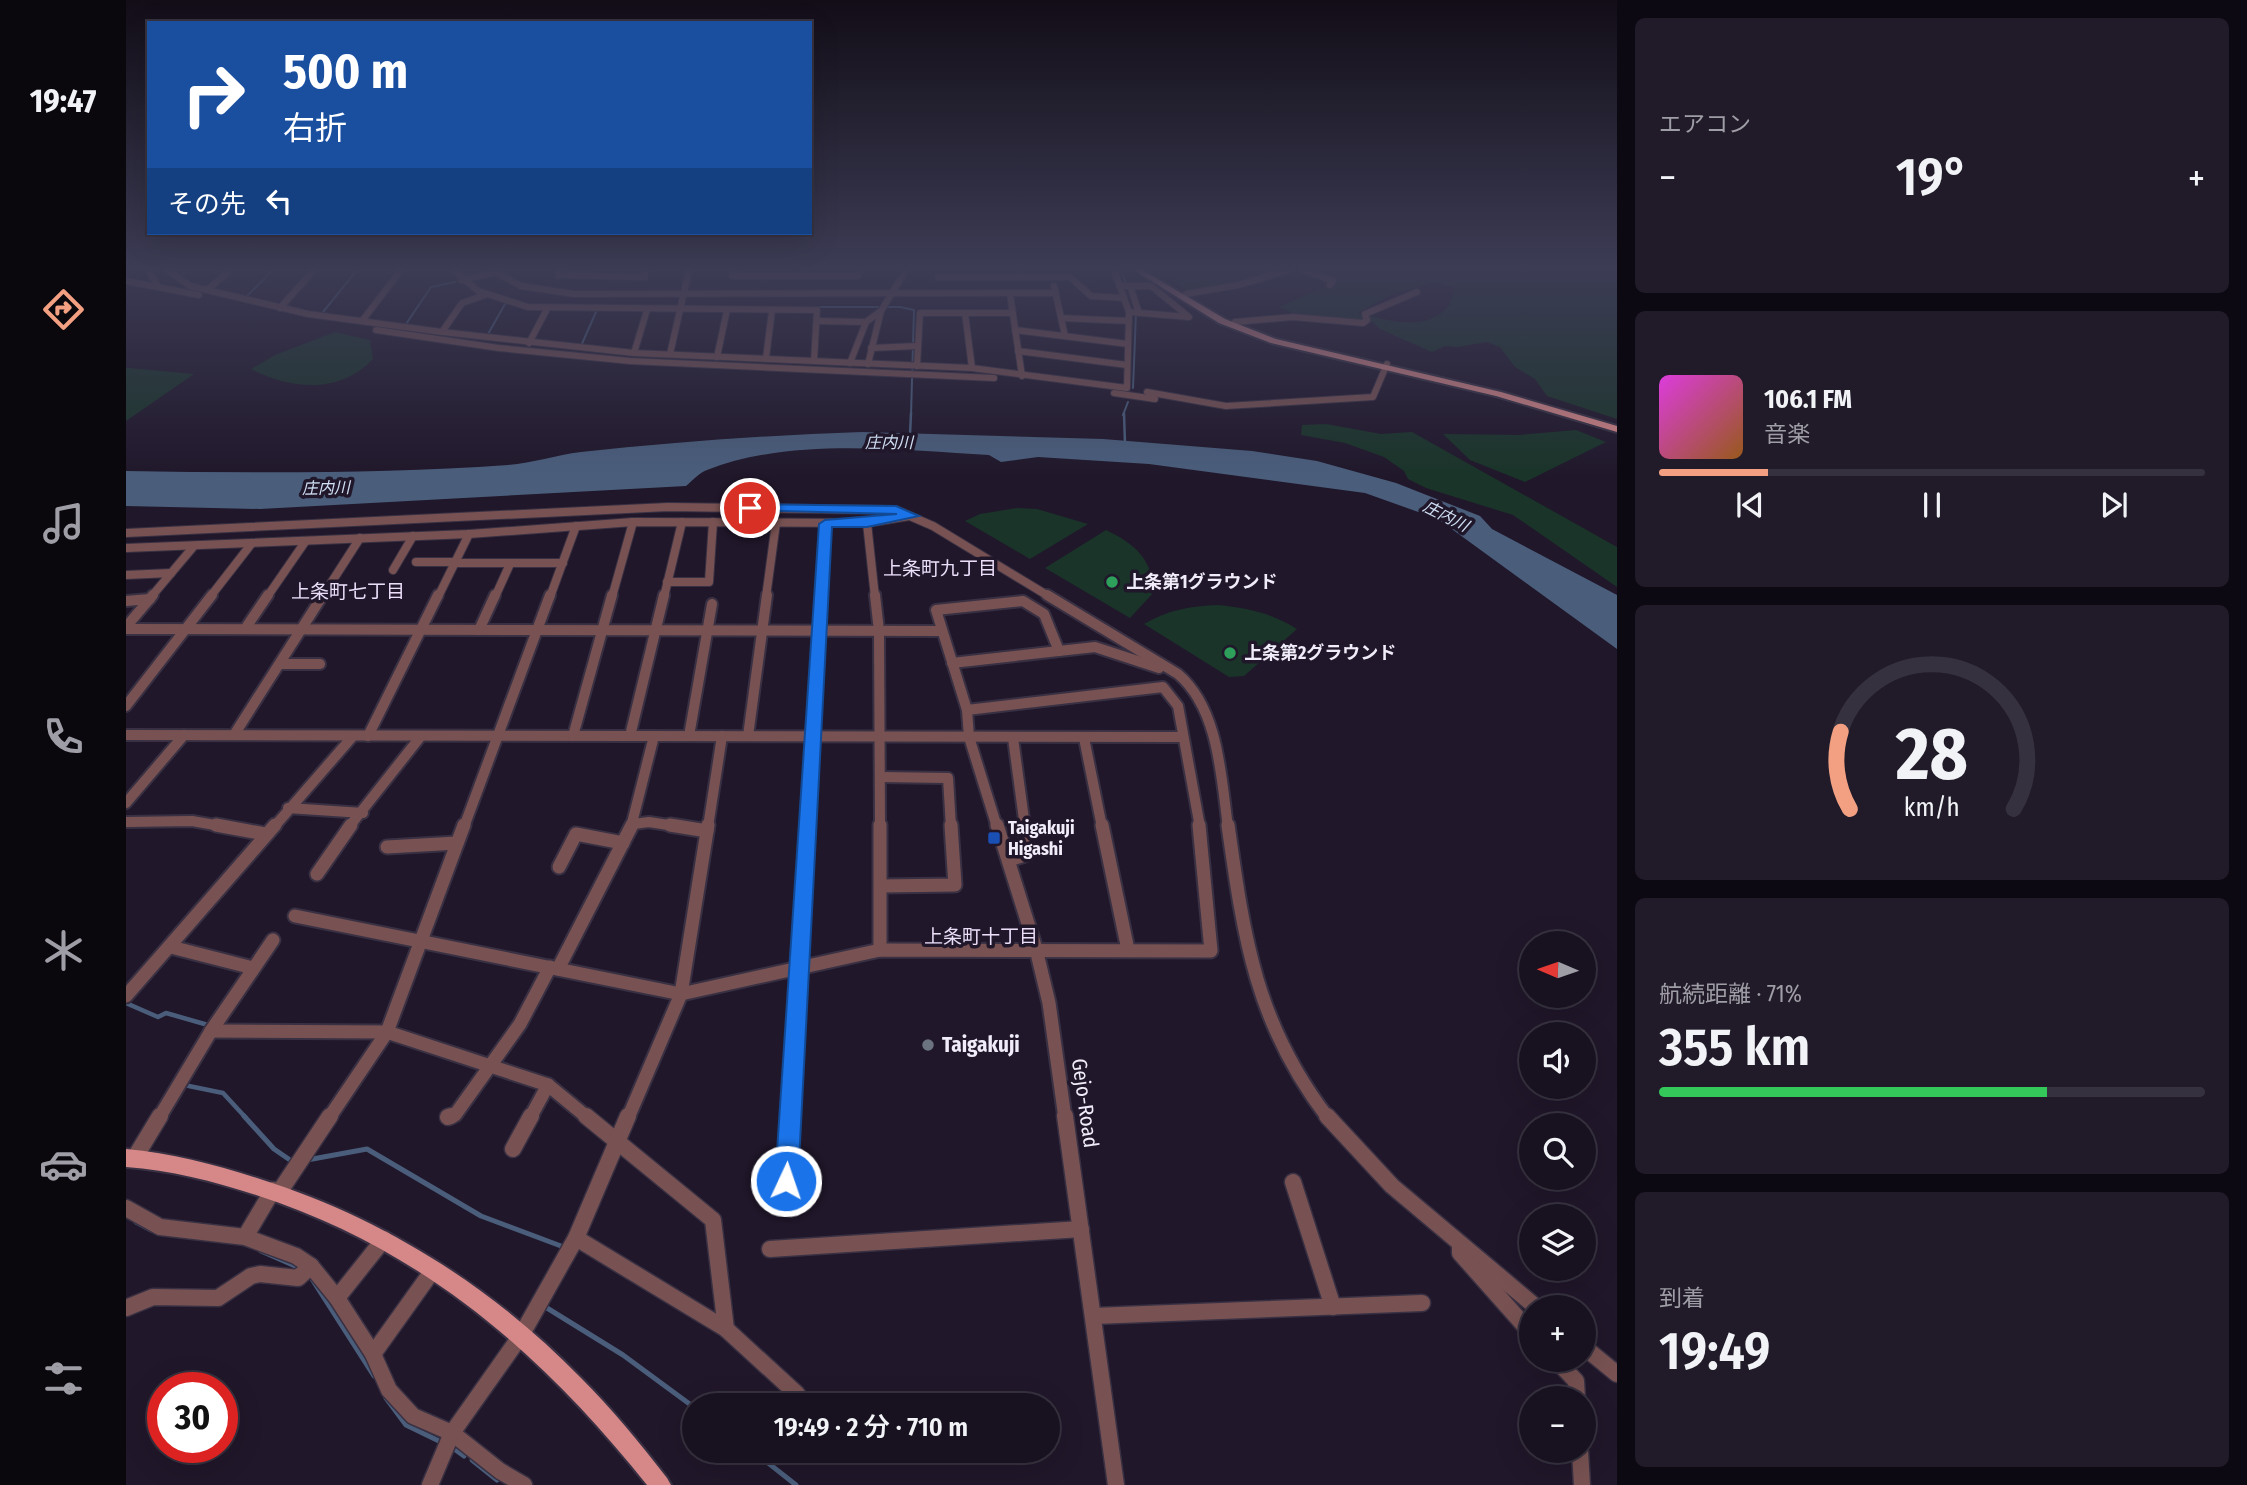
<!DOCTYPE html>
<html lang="ja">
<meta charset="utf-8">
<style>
body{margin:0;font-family:"Fira Sans Condensed","Noto Sans JP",sans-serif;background:#211a29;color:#f1f3f6;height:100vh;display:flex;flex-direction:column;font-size:26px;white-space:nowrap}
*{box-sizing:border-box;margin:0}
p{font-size:23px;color:#9f9da5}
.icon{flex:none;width:38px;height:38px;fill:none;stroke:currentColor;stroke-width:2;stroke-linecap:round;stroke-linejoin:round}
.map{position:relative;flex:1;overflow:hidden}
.side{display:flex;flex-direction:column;gap:18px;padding:18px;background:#0d0912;width:630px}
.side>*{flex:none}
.guide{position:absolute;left:21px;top:21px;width:665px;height:214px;border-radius:0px;box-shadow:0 7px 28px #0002,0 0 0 2px #36313e;background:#1a4fa0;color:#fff;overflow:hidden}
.needle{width:46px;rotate:272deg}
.controls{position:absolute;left:1393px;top:931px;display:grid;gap:14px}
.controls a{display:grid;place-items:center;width:77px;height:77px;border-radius:50%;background:#181120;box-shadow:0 7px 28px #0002,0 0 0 2px #36313e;font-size:35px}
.speed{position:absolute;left:21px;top:1372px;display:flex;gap:14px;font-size:35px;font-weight:700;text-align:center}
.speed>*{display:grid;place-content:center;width:91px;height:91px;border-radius:50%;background:#181120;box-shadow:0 7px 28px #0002,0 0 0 2px #36313e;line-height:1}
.speed .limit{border:10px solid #d22;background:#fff;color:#111}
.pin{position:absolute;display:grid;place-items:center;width:60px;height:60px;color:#fff;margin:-30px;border:4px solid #fff;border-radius:50%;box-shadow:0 2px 7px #0007}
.me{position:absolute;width:77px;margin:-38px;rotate:3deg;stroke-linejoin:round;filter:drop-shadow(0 0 5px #0008)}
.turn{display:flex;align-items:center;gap:24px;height:147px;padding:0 21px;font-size:32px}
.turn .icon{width:91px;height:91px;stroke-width:2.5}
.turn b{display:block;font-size:49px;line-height:60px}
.then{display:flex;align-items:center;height:66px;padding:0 21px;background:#0003;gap:14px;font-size:26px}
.big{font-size:52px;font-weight:600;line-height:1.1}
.side .card{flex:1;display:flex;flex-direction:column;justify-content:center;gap:10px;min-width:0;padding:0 24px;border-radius:10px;background:#211a29}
.side .dial{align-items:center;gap:0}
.dial svg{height:182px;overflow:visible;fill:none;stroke:#36313e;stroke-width:7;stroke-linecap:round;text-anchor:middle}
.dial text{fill:#f1f3f6;stroke:none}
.song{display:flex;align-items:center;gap:21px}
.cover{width:84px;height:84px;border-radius:10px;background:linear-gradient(135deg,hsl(300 70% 55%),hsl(30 70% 35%))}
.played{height:7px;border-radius:4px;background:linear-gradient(90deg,#f2a081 20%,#36313e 20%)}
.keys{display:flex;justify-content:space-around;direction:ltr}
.heat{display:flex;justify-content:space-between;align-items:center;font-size:38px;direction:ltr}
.charge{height:10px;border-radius:5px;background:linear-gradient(90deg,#34c759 71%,#36313e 0)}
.trip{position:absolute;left:556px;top:1393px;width:378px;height:70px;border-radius:35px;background:#181120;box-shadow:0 7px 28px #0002,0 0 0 2px #36313e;font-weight:600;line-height:70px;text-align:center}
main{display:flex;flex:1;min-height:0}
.tabs{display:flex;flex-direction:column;width:126px;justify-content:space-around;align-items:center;background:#0a070d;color:#9f9da5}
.tabs .icon{width:49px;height:49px}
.tabs .active{color:#f2a081}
.tabs b{font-size:32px;color:#f1f3f6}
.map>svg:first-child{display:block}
.green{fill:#1a3429;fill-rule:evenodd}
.water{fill:#4a5e7c}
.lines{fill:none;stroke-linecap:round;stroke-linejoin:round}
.stream-far3{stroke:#4a5e7c;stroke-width:2}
.stream-far2{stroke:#4a5e7c;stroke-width:2.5}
.stream-far1{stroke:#4a5e7c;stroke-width:4.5}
.stream{stroke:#4a5e7c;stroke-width:5}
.minor-far4-casing{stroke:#393143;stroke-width:8}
.minor-far3-casing{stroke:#393143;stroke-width:10}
.minor-far2-casing{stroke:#393143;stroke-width:14}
.minor-far1-casing{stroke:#393143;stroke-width:17}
.minor-casing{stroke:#393143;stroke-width:19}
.major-casing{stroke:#393143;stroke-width:4}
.minor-far4{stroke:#785252;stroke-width:6}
.minor-far3{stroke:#785252;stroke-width:8}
.minor-far2{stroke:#785252;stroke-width:10}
.minor-far1{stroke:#785252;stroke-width:13}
.minor{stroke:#785252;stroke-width:16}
.major{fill:#d68787;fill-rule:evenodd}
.route{fill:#1a73e8;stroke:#114b97;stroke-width:2}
.leisure-dot{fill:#2e9e5b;stroke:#20172a;stroke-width:2.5}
.transit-dot{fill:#1a4fb4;stroke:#20172a;stroke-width:2.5}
.worship-dot{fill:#6b7280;stroke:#20172a;stroke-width:2.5}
.labels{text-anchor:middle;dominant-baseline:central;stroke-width:7;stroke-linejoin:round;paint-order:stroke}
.far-water-label{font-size:16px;font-style:italic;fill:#d1e0f5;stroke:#20172a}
.poi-label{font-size:18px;font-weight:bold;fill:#f1ecf9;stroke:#20172a;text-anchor:start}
.neighbourhood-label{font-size:19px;fill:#eadef9;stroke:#20172a}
.near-poi-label{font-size:21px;font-weight:bold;fill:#f1ecf9;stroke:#20172a;text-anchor:start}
.near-street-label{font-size:21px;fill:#f1ecf9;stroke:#20172a}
</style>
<main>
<nav class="tabs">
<b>19:47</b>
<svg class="icon active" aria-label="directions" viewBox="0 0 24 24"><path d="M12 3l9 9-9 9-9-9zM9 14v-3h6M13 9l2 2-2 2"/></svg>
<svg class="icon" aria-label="music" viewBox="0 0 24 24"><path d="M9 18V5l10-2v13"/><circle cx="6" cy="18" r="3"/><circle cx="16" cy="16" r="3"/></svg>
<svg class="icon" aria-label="phone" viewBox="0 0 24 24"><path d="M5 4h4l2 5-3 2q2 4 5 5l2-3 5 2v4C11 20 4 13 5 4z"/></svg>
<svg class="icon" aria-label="climate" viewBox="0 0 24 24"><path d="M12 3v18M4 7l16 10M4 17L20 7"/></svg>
<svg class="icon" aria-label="car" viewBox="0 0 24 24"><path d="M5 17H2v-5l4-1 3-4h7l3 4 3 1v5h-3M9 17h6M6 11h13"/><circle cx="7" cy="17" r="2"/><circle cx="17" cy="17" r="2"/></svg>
<svg class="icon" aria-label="filters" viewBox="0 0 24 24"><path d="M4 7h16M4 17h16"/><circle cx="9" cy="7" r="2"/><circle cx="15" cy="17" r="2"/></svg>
</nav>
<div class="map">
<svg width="1491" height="1485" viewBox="0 0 1491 1485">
<rect width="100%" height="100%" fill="#20172a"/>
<g class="green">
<polygon points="1029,270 1156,270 1110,284 1062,291"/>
<path d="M1188,270H1491V419L1421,396L1409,379L1389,367L1374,347L1361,342L1332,347L1319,346L1306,352L1254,329L1247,322L1167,313L1153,307L1211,281L1206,276ZM1309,282L1329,288C1327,293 1325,303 1321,308C1298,333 1258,319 1231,313L1267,294Z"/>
<path d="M209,332L244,340L247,359C214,394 165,390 125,369L149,355Z"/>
<polygon points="0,368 4,368 68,374 0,421"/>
<polygon points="1200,424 1255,434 1286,432 1491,547 1491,587 1387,515 1300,488 1282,479 1278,471 1258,457 1219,443 1175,435 1176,425"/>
<polygon points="1450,430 1480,442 1399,482 1344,460 1317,434 1393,435"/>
<polygon points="891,508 911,509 962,524 904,559 839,521 854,514"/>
<path d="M980,530C1009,544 1026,559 1028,592L1004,618L919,568Z"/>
<path d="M1092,605C1121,608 1146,613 1171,629L1118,676L1103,677L1018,624C1042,610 1064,606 1092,605Z"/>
</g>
<path class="water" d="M736,432L977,439L1126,451L1191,461L1270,483L1354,516L1366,529L1491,595V649L1312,519L1239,493L1023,464L912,457L875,462L863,455C775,450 664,437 581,470C573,473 566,481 560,486L134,509L0,506V471C127,473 255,474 382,465C407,463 430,455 455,452C548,442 642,435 736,432Z"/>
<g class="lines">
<g class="stream-far3">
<polyline points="996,272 1001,286"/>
<polyline points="57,274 61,270"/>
<polyline points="121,296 147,270"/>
<polyline points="690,307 774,307 788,310 785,415"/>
<polyline points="197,312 231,270"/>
<polyline points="280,324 305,287 329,282"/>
<polyline points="362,334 379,304"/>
<polyline points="455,346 470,312"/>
<polyline points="1007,388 1010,313"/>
<polyline points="997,415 1002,402"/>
</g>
<g class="stream-far2">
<polyline points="998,413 999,444"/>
<polyline points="784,435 785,413"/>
</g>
<g class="stream-far1">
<polyline points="0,1003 32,1017 40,1013 82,1025"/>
<polyline points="58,1085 97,1093 120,1118"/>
</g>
<g class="stream">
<polyline points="118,1116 148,1149 164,1160"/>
<polyline points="181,1160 241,1149 355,1216 435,1246"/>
<polyline points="10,1222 25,1230"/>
<polyline points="135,1251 176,1269"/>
<polyline points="186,1279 248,1376"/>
<polyline points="421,1308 497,1355 569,1408"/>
<polyline points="260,1398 280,1425 315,1442"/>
<polyline points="327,1448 338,1456"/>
<polyline points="627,1451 670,1485"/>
<polyline points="346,1460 371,1480"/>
</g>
<defs>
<g id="minor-far4">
<polyline points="22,270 31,285"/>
<polyline points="41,270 64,286 182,314 316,332 508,353 846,368 1001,388 1003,312 988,270"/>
<polyline points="328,270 352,291 402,307 691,310 688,361"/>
<polyline points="366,270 395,286 448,294 930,293"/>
<polyline points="433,270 432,275 519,277 519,270"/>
<polyline points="607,270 606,276 732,276 735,270"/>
<polyline points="1178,270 1207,281 1204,285"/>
<polyline points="812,277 944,277 965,296 998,298"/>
<polyline points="335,280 368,273"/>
<polyline points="0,281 73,295"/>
<polyline points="928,286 939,336"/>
<polyline points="994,286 1025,286 1063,317 1003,312"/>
<polyline points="1004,286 1013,313"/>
<polyline points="81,290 104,270"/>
<polyline points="884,294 896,376"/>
<polyline points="1060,294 1112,285 1163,270"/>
<polyline points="154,308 188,270"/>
<polyline points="839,313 846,368"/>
<polyline points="935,318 1003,321"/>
<polyline points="236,321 275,270"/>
<polyline points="691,321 740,322"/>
<polyline points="1109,322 1167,317 1237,323 1241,320 1239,314 1291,292"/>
<polyline points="250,330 373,348 504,361 868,378"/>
<polyline points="889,330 1002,344"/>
<polyline points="316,332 336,303 359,295"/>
<polyline points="403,343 421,309"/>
<polyline points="745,348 791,346"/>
<polyline points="892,351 1001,365"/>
<polyline points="508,353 521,310"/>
<polyline points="544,354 563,270"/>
<polyline points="591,357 601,310"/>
<polyline points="640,358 646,310"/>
<polyline points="724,363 740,322 755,311 780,270"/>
<polyline points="742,364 755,311"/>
<polyline points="791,366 794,313 887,313"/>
<polyline points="1021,392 1100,406 1247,397 1261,364"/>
<polyline points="988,393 1029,399"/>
</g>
<g id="minor-far3">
<polyline points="741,523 749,597"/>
<polyline points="0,533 542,507 770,510 807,526 924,597"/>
<polyline points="0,548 343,534 507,522 741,523 783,516"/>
<polyline points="290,562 328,562"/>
<polyline points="328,563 437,563"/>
<polyline points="267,570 287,536"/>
<polyline points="0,575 45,573"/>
<polyline points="541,582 583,582 587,522"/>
<polyline points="25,597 68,546"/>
<polyline points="84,597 126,543"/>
<polyline points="141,597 179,542"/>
<polyline points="196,597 234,538"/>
<polyline points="312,597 343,534"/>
<polyline points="369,597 384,564"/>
<polyline points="424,597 450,526"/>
<polyline points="486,597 507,522"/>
<polyline points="538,597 556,522"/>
<polyline points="640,597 650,523"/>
<polyline points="696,597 700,524"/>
</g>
<g id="minor-far2">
<polyline points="749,595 753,631 754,827"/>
<path d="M921,595L1052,674C1093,709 1095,777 1102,827"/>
<polyline points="0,601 24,599"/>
<polyline points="0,627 27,595"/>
<polyline points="0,629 816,631"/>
<polyline points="119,629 142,595"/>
<polyline points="353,630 369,595"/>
<polyline points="826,663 969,647 1033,668"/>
<polyline points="156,664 194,664"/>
<polyline points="0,706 86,595"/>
<polyline points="841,710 1037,687 1052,706 1074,827"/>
<polyline points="0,735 1056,737"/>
<polyline points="108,735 197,595"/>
<polyline points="242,736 312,595"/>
<polyline points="447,736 486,595"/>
<polyline points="504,736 538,595"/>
<polyline points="563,736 586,604"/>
<polyline points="622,736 641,595"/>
<polyline points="887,738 899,827"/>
<polyline points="958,738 976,827"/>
<polyline points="754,777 822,778 825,827"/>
<polyline points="0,803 58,735"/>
<polyline points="162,808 237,813"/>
<polyline points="0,822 66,821 100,827"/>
<polyline points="507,824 523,822 555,827"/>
<polyline points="148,827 227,736"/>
<polyline points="223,827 295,736"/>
<polyline points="338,827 424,595"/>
<polyline points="505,827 528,736"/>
<polyline points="582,827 596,736"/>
<polyline points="682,827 696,595"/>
<polyline points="871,827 843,737 841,710 810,610 897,601 918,614 933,651"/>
</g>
<g id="minor-far1">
<polyline points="90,825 139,834"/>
<polyline points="544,825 581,831"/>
<polyline points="754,825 754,950"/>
<polyline points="871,825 910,949 923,1003 939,1118"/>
<polyline points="976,825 1002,950"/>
<path d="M1102,825C1118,939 1130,1024 1202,1118"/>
<polyline points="261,847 331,843"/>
<polyline points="883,860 902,854 898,825"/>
<polyline points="433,867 450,834 497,843"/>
<polyline points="191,874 225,825"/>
<polyline points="755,886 829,885 825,825"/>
<polyline points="169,916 555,994 754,950 1085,951 1073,825"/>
<polyline points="45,947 127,968"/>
<polyline points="432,969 506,825"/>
<polyline points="0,996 149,825"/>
<polyline points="85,1031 261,1032 422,1085 462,1118"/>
<polyline points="322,1117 329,1115 394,1024 424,967"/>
<polyline points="33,1118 85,1031 147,940"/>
<polyline points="203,1118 261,1032 338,825"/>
<polyline points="404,1118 422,1085"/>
<polyline points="502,1118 555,994 582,825"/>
<polyline points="664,1118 682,825"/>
</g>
<g id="minor">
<polyline points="460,1116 587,1220 600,1329 671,1394"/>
<polyline points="939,1116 990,1485"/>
<polyline points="1201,1116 1266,1186 1410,1307"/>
<polyline points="322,1117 325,1116"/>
<polyline points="387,1149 405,1116"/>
<polyline points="8,1159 34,1116"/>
<polyline points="660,1181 664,1116"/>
<polyline points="1167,1182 1207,1307"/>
<polyline points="154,1191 204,1116"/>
<polyline points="0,1208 34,1227 119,1237 170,1256 185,1266 211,1298 247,1354 263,1390 287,1416 326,1433 374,1471 398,1485"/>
<polyline points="119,1237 147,1190"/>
<polyline points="450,1238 600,1329"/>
<polyline points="1334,1247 1334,1253 1405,1333"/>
<polyline points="644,1249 955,1229"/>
<polyline points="211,1298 258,1239"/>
<polyline points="0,1308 27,1297 92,1298 125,1276 134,1274 172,1278 185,1266"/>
<polyline points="968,1316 1296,1303"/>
<polyline points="1458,1347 1491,1374"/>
<polyline points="247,1354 307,1270"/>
<polyline points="1430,1360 1450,1381 1451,1398"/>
<polyline points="1454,1451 1456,1485"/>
<polyline points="304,1485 326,1433 396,1334 450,1238 502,1116"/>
</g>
<g id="major">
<polygon points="1008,270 1016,270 1099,319 1150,339 1375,392 1491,426 1491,432 1370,396 1145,343 1093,323"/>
<path d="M0,1149C46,1153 90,1165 134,1179C255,1217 367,1287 455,1378C486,1409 514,1443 541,1478L545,1485H521C414,1351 294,1248 130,1195C87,1181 44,1170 0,1167Z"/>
</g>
</defs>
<use href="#minor-far4" class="minor-far4-casing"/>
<use href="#minor-far3" class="minor-far3-casing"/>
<use href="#minor-far2" class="minor-far2-casing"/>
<use href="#minor-far1" class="minor-far1-casing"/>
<use href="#minor" class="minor-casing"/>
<use href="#major" class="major-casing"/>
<use href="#minor-far4" class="minor-far4"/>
<use href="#minor-far3" class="minor-far3"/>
<use href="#minor-far2" class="minor-far2"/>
<use href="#minor-far1" class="minor-far1"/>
<use href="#minor" class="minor"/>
<use href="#major" class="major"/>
</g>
<linearGradient id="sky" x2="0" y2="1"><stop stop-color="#120d17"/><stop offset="0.56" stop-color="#3c3c55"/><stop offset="1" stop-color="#3c3c55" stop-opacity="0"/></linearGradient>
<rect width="1491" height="478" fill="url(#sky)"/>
<polygon class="route" points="624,504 770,506 793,516 741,527 706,527 672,1181 669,1189 660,1192 652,1189 649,1181 693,524 699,520 771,514 620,510 620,505"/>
<g class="leisure-dot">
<circle cx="986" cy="582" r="7"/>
<circle cx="1104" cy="653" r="7"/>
</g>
<rect class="transit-dot" x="861" y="831" width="14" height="14" rx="3.5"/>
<circle class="worship-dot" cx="802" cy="1045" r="7"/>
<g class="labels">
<g class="far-water-label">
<text x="763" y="442">庄内川</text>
<text transform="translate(200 488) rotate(-1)">庄内川</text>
<text transform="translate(1320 516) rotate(27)">庄内川</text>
</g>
<g class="poi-label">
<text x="1000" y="582">上条第1グラウンド</text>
<text x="1118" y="653">上条第2グラウンド</text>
<text x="882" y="828">Taigakuji<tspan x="882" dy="21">Higashi</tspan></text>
</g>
<g class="neighbourhood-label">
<text x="814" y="568">上条町九丁目</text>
<text x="222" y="591">上条町七丁目</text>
<text x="855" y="936">上条町十丁目</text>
</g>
<g class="near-poi-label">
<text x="816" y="1045">Taigakuji</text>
</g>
<g class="near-street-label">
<text transform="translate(959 1103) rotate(82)">Gejo-Road</text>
</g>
</g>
</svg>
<div class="controls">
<a><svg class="needle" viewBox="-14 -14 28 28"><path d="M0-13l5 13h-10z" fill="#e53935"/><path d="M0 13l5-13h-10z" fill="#9f9da5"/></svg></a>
<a><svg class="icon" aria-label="sound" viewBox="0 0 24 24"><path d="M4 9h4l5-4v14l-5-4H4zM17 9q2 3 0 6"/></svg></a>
<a><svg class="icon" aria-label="search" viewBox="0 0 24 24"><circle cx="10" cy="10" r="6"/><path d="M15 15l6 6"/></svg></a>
<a><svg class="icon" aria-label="layers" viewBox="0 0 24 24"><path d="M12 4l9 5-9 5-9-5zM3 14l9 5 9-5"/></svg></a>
<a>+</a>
<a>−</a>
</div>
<div class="speed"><div class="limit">30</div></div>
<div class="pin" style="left:624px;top:508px;background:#d93025"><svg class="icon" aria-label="arrive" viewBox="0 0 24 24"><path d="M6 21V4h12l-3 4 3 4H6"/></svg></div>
<svg class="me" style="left:660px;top:1181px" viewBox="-20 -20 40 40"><circle r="17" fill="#1a73e8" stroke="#fff" stroke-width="3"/><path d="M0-11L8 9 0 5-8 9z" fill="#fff"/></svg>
<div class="trip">19:49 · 2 分 · 710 m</div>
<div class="guide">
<div class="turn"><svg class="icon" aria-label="right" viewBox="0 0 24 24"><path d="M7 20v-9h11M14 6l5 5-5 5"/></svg><div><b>500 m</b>右折</div></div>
<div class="then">その先<svg class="icon" aria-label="left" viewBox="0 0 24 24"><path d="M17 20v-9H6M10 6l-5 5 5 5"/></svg></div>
</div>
</div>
<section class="side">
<div class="card"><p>エアコン</p>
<div class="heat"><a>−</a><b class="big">19°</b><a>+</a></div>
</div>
<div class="card">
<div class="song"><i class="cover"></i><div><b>106.1 FM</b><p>音楽</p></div></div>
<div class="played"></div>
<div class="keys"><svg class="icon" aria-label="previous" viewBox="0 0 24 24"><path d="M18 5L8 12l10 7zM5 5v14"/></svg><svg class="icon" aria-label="pause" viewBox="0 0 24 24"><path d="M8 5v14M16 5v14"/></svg><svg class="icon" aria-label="next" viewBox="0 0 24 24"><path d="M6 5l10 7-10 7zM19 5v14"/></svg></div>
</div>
<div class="card dial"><svg viewBox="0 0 100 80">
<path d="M14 69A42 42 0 1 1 86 69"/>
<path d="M14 69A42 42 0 0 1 10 35" stroke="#f2a081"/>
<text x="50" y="56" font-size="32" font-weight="700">28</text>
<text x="50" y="72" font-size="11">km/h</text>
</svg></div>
<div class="card"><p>航続距離 · 71%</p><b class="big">355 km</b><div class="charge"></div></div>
<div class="card"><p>到着</p><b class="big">19:49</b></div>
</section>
</main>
